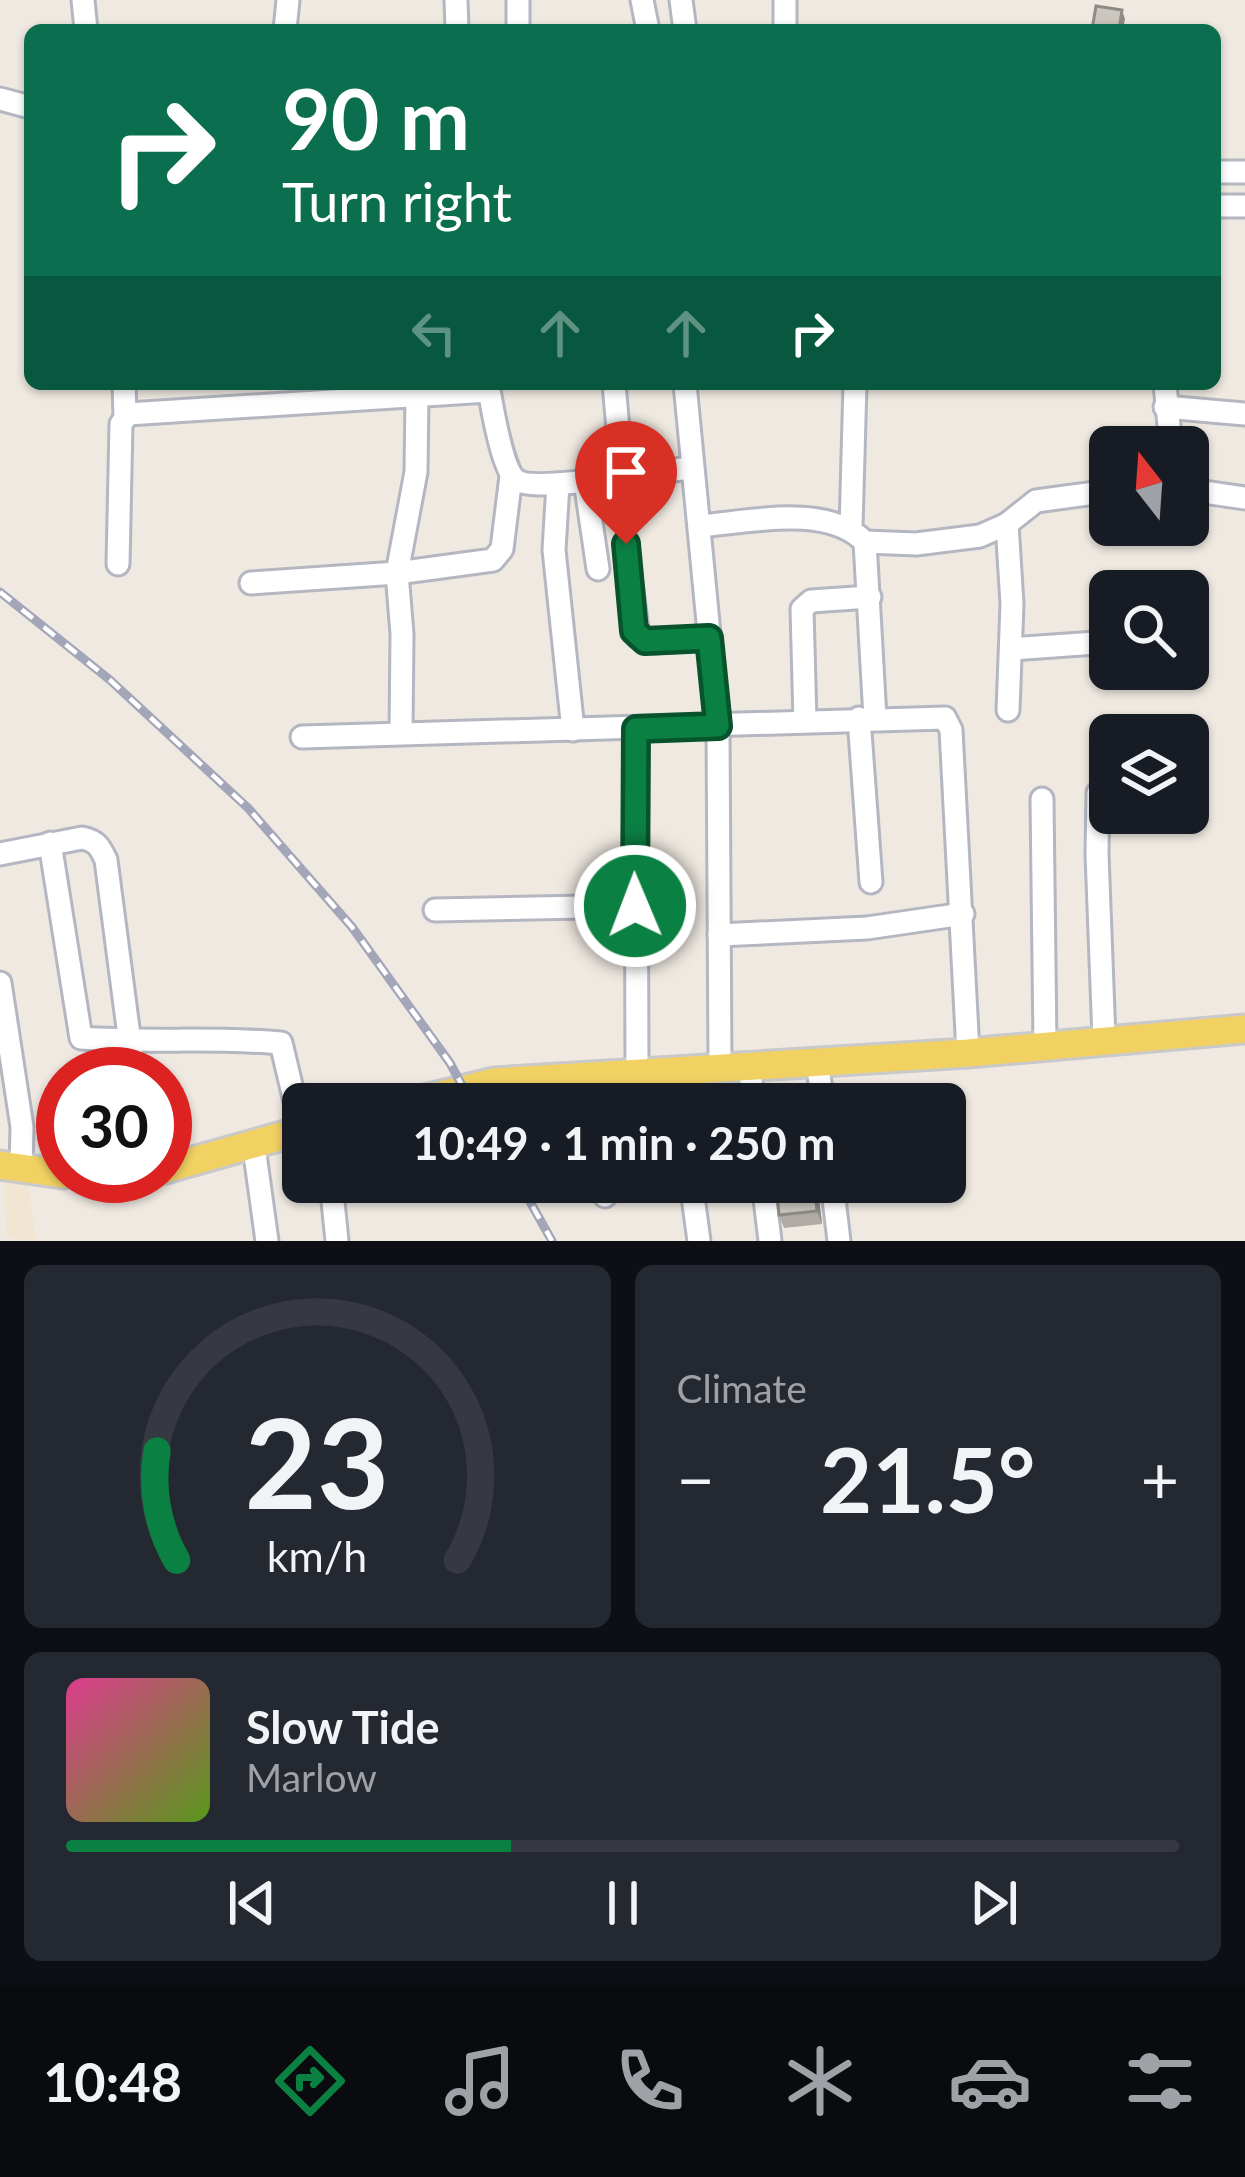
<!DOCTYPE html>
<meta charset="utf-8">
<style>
body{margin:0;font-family:Lato,sans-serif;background:#242831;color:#f1f3f6;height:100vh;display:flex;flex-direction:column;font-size:45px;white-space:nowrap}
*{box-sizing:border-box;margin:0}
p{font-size:39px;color:#9ea1a6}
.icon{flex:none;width:66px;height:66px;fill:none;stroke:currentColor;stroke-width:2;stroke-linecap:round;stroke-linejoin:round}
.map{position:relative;height:1241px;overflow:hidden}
.side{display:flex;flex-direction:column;gap:24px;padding:24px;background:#0d0f14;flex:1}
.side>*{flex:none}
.banner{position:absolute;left:24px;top:24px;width:1197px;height:366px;border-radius:18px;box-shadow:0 3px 9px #0004;background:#0b6e4f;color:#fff;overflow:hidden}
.needle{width:78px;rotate:343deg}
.controls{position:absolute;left:1089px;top:426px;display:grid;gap:24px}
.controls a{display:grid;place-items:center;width:120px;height:120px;border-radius:18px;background:#171b24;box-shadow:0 3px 9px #0004;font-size:60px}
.speed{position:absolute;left:36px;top:1047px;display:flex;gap:24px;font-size:60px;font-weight:700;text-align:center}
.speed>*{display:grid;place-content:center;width:156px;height:156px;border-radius:50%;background:#171b24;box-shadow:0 3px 9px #0004;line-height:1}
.speed .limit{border:18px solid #d22;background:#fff;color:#111}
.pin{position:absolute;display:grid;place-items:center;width:102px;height:102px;color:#fff;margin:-123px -51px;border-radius:50% 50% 50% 0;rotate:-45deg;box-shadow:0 0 12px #0007}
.pin .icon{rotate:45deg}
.me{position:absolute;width:132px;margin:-66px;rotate:359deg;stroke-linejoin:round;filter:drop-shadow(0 0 9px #0008)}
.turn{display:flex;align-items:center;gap:42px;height:252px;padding:0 60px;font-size:54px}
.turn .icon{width:156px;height:156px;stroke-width:2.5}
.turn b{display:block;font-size:84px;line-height:102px}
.lanes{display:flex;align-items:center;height:114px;padding:0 60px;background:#0003;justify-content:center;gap:60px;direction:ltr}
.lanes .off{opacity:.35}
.big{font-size:90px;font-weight:700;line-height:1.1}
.side .card{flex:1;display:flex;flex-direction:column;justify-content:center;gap:18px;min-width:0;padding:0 42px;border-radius:18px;background:#242831}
.side .dial{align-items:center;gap:0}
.dial svg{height:312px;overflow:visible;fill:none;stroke:#363941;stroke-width:7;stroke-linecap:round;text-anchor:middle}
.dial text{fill:#f1f3f6;stroke:none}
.song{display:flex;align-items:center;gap:36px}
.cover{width:144px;height:144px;border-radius:18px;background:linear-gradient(135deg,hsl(330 70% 55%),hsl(90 70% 35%))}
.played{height:12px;border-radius:6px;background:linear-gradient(90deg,#0b8043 40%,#363941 40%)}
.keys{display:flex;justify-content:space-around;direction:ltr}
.heat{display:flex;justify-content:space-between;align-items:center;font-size:66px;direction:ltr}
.side .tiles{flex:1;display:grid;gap:24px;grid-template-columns:1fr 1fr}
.card:last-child{grid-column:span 2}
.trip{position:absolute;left:282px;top:1083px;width:684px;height:120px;border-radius:18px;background:#171b24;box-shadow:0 3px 9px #0004;font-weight:700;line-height:120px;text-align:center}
.tabs{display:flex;height:192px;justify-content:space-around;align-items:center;background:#090b0e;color:#9ea1a6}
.tabs .icon{width:84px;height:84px}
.tabs .active{color:#0b8043}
.tabs b{font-size:54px;color:#f1f3f6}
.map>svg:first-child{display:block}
.education{fill:#f0e6d1}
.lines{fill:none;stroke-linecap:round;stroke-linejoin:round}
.minor-casing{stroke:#b4b7c1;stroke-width:27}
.major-casing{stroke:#c9c9c9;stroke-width:33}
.minor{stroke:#fff;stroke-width:21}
.major{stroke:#f2d163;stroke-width:27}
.rail-casing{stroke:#a3a6b8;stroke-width:9}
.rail{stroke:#fff;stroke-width:4.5;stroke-dasharray:14;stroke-linecap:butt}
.wall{fill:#afaba4}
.shaded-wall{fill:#8e8b86}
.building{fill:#cbc7bf;stroke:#8e8b86;stroke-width:3}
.route-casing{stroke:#07532c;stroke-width:30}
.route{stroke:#0b8043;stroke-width:21}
</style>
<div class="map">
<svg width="1245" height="1241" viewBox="0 0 1245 1241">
<rect width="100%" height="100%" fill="#efe9e1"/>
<polygon class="education" points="27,1179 36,1241 7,1238 3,1183"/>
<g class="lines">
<defs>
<g id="minor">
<polyline points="83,0 86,30"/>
<polyline points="456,0 457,30"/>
<polyline points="518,0 518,30"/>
<polyline points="642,0 648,30"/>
<polyline points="681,0 685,30"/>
<polyline points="785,0 785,30"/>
<polyline points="285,30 288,0"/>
<polyline points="0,99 30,107"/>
<polyline points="1215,172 1245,172"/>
<polyline points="1215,206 1245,206"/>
<polyline points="124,384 125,416"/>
<path d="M488,384C491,401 502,470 516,480C533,493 661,471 691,468"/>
<polyline points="614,384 622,474"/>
<polyline points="685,384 718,726 720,1066"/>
<polyline points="1165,384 1171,447"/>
<polyline points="1165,407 1245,414"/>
<polyline points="585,481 598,569"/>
<polyline points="558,484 554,550 573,730"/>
<polyline points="1188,486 1197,491 1245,498"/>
<polyline points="1007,524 1012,604 1008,710"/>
<path d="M700,526C749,522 827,503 865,542L916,544L980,536L1007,524L1036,501L1110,491"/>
<polyline points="851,528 855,384"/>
<polyline points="865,542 875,718"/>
<polyline points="626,544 638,637 655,642 709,638"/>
<polyline points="118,564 121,424 128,414 488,391"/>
<polyline points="251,583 397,573 493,560 502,549 511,476"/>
<polyline points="1011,649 1110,642"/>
<polyline points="859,718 871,882"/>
<polyline points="805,721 802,609 811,601 870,597"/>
<polyline points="636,729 637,1074"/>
<polyline points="401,733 402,634 397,573 416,472 417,394"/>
<polyline points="302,737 945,718 951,730 968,1053"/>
<polyline points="1098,793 1097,854 1104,1039"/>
<polyline points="1042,799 1045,1045"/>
<path d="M50,843L81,1038C148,1043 214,1037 281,1043L302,1131"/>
<path d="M0,854L82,838C97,841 100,847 106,860L134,1074"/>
<polyline points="435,910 636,906"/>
<polyline points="719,935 867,928 963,914"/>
<polyline points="0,983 22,1127 21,1169"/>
<polyline points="817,1061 823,1104"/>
<polyline points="749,1065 754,1104"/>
<polyline points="676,1070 681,1104"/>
<polyline points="566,1078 575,1104"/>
<polyline points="254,1147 267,1241"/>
<polyline points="331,1182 337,1241"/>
<polyline points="601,1182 605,1196"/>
<polyline points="691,1182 699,1241"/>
<polyline points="763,1182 770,1241"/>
<polyline points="832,1182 839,1241"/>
</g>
<g id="major">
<polyline points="404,1104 494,1082 968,1053 1245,1029"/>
<polyline points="0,1165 63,1174"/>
<polyline points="165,1169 303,1130"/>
</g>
</defs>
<use href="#minor" class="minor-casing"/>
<use href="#major" class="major-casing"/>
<use href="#minor" class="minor"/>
<use href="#major" class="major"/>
<defs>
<g id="rail">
<polyline points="0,592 110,680 248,808 352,927 450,1063 472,1104"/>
<polyline points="519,1182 552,1241"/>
</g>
</defs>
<use href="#rail" class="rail-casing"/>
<use href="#rail" class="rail"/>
</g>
<polygon class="wall" points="817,1182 822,1224 784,1228 779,1215"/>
<g class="shaded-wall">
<polygon points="1122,10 1125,19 1123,30 1119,30"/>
<polygon points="814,1182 817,1182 822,1224 817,1211"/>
</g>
<g class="building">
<polygon points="1096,6 1122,10 1119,30 1092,30"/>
<polygon points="797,1182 814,1182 817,1211 779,1215 777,1194 798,1192"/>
</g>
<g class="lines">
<defs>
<polyline id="route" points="626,544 634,631 645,641 709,638 718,726 636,729 635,906"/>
</defs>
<use href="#route" class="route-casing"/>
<use href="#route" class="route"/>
</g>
</svg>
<div class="controls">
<a><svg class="needle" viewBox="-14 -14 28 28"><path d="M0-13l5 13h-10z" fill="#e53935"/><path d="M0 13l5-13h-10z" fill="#9ea1a6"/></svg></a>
<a><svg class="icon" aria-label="search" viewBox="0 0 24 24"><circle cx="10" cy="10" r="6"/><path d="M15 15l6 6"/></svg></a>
<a><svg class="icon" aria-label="layers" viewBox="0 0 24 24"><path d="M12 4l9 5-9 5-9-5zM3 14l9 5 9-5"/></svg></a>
</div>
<div class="speed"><div class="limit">30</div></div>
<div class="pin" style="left:626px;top:544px;background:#d93025"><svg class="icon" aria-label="arrive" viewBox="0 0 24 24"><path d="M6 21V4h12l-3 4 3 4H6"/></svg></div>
<svg class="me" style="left:635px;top:906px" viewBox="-20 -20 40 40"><circle r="17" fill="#0b8043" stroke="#fff" stroke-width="3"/><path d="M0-11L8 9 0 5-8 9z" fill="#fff"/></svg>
<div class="trip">10:49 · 1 min · 250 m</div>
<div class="banner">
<div class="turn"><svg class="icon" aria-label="right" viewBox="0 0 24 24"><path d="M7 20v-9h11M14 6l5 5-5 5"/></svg><div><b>90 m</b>Turn right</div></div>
<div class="lanes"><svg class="icon off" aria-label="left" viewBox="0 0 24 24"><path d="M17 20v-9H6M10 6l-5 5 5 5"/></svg><svg class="icon off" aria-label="ahead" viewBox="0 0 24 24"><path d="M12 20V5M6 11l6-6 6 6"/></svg><svg class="icon off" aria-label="ahead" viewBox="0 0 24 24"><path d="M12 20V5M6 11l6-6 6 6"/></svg><svg class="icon" aria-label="right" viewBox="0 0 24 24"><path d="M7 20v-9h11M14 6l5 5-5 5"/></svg></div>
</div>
</div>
<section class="side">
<div class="tiles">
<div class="card dial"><svg viewBox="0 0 100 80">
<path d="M14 69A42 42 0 1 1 86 69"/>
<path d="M14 69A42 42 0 0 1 9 41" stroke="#0b8043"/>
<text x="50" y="56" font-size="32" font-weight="700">23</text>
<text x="50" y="72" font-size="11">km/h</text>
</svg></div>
<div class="card"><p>Climate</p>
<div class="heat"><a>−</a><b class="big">21.5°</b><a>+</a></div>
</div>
<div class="card">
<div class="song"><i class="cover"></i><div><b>Slow Tide</b><p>Marlow</p></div></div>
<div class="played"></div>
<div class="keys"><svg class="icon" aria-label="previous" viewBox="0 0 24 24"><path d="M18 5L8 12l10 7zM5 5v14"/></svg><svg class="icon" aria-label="pause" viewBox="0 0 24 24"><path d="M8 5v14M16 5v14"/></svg><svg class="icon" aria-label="next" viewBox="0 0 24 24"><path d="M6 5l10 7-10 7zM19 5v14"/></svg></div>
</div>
</div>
</section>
<nav class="tabs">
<b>10:48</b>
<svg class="icon active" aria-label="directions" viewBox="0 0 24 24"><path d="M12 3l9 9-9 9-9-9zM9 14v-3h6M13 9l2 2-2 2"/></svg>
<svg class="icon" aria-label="music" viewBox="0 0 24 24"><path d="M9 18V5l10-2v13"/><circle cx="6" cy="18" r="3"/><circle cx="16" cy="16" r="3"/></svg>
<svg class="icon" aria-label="phone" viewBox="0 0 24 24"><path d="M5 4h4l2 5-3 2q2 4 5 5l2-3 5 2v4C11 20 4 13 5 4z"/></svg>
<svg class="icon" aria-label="climate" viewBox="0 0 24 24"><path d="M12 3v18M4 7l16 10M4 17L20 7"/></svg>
<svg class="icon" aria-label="car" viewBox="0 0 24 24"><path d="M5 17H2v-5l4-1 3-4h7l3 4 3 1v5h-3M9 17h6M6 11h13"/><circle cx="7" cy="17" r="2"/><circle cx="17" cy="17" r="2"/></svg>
<svg class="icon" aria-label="filters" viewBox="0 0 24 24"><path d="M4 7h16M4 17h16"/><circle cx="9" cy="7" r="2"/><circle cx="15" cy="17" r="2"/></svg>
</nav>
